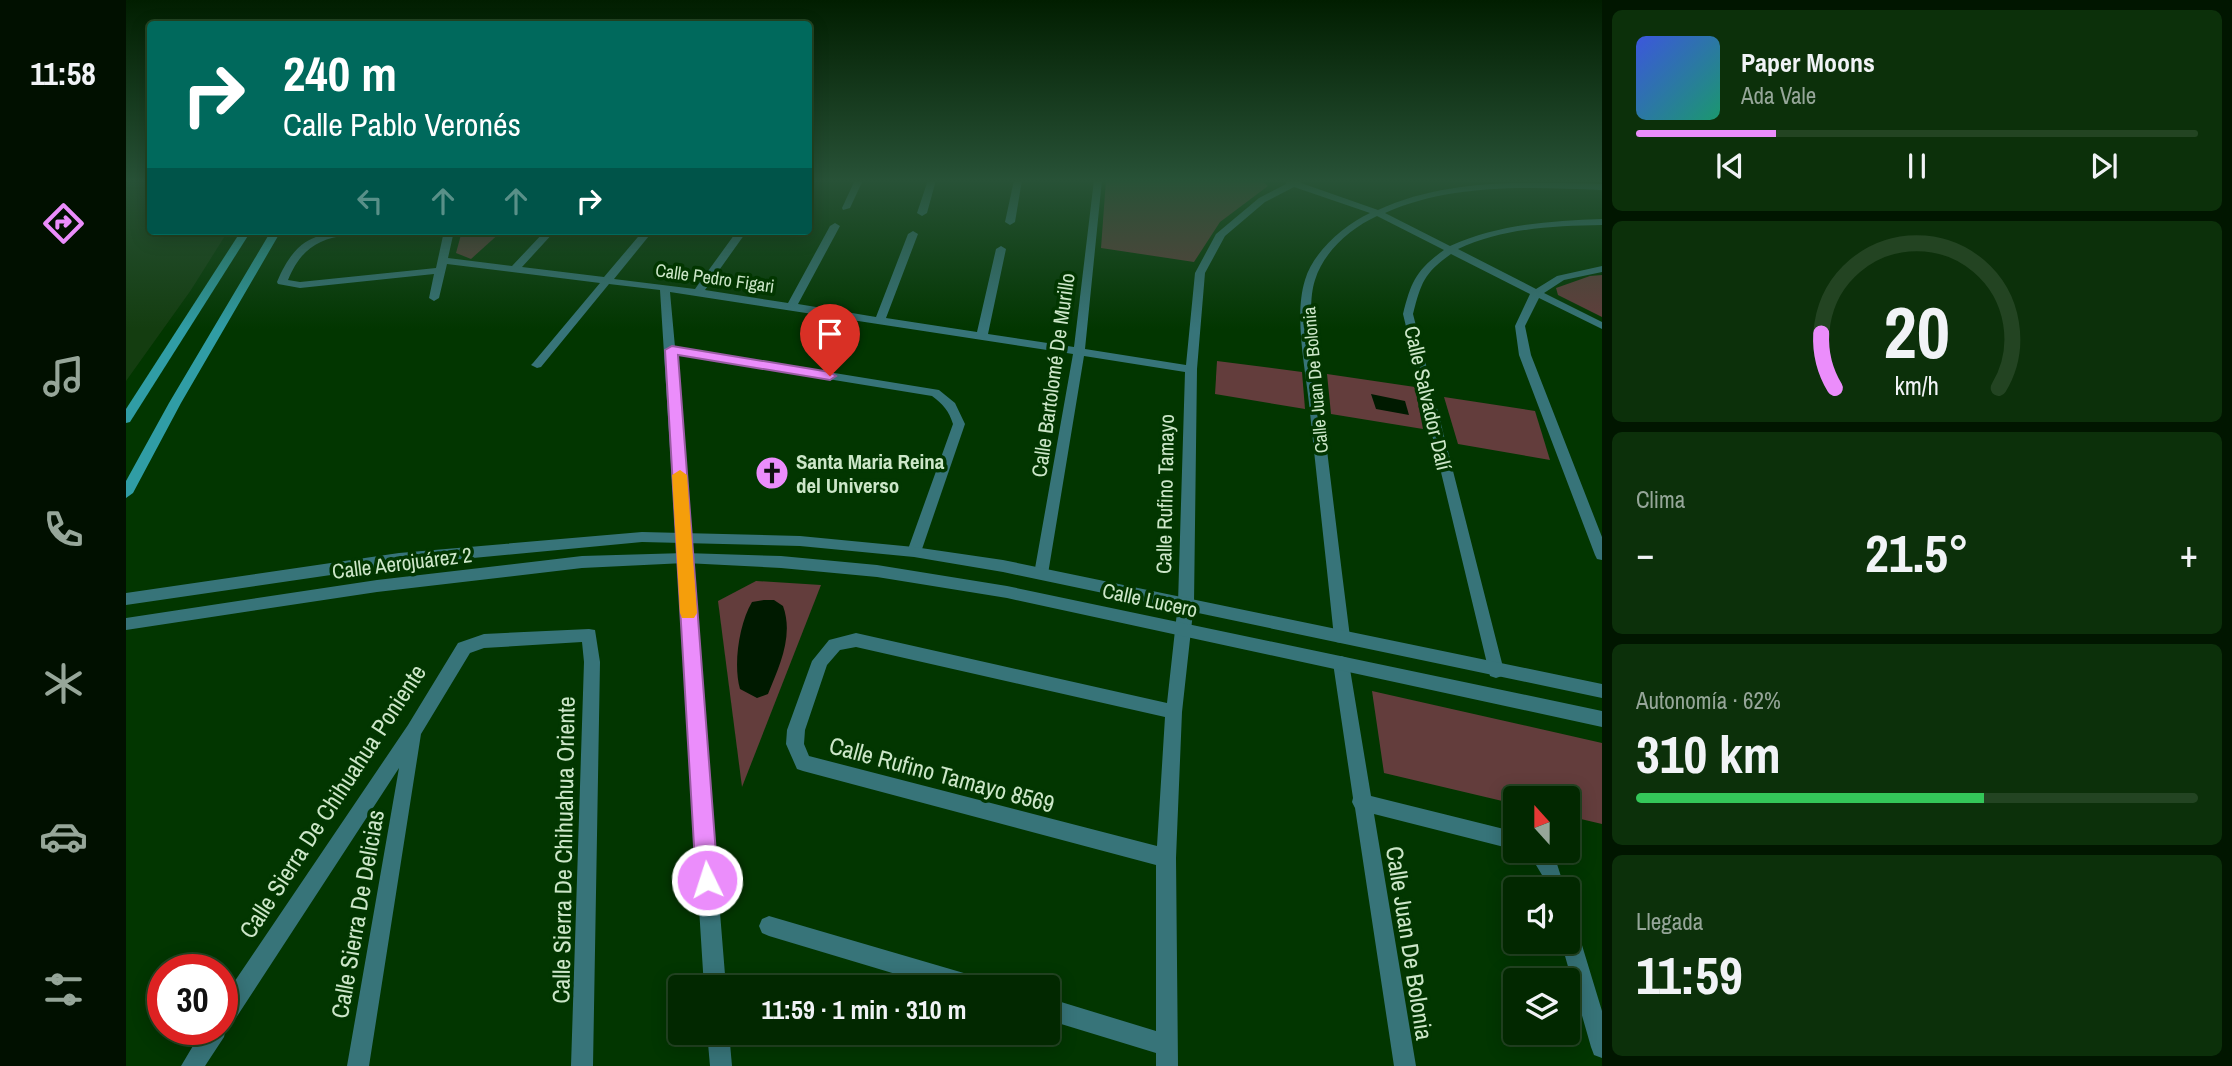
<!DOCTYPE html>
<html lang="es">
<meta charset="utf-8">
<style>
body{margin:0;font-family:"Archivo Narrow",sans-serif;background:#0c300a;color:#f1f3f6;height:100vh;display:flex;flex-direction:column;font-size:26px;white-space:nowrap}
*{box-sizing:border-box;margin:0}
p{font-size:23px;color:#96a699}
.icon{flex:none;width:38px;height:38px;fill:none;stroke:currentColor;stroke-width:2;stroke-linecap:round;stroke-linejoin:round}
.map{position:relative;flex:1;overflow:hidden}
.side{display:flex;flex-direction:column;gap:10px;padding:10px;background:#011600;width:630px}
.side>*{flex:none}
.banner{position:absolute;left:21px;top:21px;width:665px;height:214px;border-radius:7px;box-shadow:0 4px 18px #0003,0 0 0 2px #234422;background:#00695c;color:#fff;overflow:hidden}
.needle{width:46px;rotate:339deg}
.fabs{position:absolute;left:1377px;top:786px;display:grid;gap:14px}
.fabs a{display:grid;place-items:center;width:77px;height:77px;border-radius:7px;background:#022800;box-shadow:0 4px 18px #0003,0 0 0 2px #234422;font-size:35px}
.speed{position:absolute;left:21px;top:954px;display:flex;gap:14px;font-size:35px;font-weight:700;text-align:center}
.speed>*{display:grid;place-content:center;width:91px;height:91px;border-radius:50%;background:#022800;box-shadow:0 4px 18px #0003,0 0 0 2px #234422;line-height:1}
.speed .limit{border:10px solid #d22;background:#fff;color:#111}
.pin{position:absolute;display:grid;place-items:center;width:60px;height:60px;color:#fff;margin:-72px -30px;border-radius:50% 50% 50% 0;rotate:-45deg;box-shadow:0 0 7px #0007}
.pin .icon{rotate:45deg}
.me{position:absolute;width:77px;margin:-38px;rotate:356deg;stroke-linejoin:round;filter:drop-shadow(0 0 5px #0008)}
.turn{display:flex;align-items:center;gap:24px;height:147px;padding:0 21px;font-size:32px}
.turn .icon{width:91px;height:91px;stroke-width:2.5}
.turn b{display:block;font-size:49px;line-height:60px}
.lanes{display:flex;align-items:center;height:66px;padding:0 21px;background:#0003;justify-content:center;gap:35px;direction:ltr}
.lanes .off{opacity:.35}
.big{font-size:52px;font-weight:700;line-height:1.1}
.side .widget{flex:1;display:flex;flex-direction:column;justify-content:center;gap:10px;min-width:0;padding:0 24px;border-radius:10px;background:#0c300a}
.side .dial{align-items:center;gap:0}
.dial svg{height:182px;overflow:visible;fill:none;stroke:#234422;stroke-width:7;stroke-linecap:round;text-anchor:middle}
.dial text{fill:#f1f3f6;stroke:none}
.song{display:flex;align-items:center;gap:21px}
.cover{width:84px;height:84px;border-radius:10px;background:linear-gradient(135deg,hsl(230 70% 55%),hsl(160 70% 35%))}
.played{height:7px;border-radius:4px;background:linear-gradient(90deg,#eb8dfb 25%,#234422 25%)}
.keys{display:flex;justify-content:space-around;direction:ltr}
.heat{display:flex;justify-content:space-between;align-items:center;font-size:38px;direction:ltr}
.charge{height:10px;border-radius:5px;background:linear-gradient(90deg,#34c759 62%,#234422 0)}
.trip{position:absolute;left:542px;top:975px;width:392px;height:70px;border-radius:7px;background:#022800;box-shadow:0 4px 18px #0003,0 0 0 2px #234422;font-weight:700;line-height:70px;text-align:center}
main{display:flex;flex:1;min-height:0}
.tab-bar{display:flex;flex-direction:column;width:126px;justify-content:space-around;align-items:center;background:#011000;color:#96a699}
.tab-bar .icon{width:49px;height:49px}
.tab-bar .selected{color:#eb8dfb}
.tab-bar b{font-size:32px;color:#f1f3f6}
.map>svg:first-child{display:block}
.built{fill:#143d10}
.green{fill:#633d3c}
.water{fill:#001a00}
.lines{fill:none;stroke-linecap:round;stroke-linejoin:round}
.minor{fill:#377479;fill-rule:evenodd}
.tertiary{fill:#377479;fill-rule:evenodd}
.secondary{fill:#309da5;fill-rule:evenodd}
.route{fill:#eb8dfb;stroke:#995ca3;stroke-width:2}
.slow{fill:#f59e0b}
.labels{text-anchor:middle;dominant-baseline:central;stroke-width:7;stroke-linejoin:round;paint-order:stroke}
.far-street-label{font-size:18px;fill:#cde7c9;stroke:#023600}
.street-label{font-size:21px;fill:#cde7c9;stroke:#023600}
.poi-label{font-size:21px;font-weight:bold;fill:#cde7c9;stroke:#023600;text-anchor:start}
.near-street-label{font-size:24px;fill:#cde7c9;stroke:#023600}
</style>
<main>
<nav class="tab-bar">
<b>11:58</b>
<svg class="icon selected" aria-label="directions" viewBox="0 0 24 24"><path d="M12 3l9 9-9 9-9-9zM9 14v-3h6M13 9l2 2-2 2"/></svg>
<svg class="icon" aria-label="music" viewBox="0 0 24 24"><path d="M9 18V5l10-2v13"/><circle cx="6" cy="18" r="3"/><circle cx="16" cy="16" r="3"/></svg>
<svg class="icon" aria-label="phone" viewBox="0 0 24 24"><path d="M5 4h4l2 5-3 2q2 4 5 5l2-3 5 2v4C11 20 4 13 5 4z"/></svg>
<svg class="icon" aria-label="climate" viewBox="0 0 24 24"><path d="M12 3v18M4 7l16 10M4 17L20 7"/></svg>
<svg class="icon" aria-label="car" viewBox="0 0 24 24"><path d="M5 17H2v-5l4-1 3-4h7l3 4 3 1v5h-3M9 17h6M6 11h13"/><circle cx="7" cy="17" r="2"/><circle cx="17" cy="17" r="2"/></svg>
<svg class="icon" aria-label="filters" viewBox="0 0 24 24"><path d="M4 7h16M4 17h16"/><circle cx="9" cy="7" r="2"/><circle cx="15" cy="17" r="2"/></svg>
</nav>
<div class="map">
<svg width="1476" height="1066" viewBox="0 0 1476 1066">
<rect width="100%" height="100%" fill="#023600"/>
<polygon class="built" points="0,180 24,180 24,231 102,231 65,290 0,381"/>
<g class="green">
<polygon points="980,180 1135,180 1142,186 1094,222 1068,262 975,248"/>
<polygon points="336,231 376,231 345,259 330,253"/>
<polygon points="1476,275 1476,317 1432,295 1430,288 1464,276"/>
<polygon points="1091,361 1176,372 1179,409 1089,394"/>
<polygon points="1201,374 1289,387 1297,429 1205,414"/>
<polygon points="1318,397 1409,411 1424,460 1332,444"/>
<polygon points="630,581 695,585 616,787 592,601"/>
<polygon points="1246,691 1476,743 1476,824 1442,816 1442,798 1390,798 1389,804 1258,773"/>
</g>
<g class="water">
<polygon points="1245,394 1279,401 1283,415 1250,409"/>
<path d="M638,600H648L657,606C668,636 653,667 642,694L631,698L614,689C607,665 613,624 626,602Z"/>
</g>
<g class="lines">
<g class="minor">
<polygon points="729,180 737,180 724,208 717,210 716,208"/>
<polygon points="802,180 810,180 801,213 796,216 791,213"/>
<polygon points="888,180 896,180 889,222 884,225 879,222"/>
<path d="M968,180H976L959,349L1060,365L1069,273L1090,234L1133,198L1160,184V180H1178L1175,183L1252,210C1321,178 1402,182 1476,184V190C1405,187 1325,183 1259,213L1324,246C1373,224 1423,221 1476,219V225C1426,226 1378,228 1332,249L1410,289L1431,276L1476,266V272L1438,280L1418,293L1476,322V329L1413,298L1399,326L1405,355L1476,537V560L1471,559L1469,555L1393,355L1389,326L1404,294L1325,254C1298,273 1295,283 1287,314L1378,671L1376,676L1370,678L1364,676L1277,314C1285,282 1290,270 1318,250L1251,216C1225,228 1198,251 1189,280C1179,310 1191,370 1195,402C1205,481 1214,559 1224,637L1222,642L1216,643L1210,642L1208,637C1200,559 1191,481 1183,403C1179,367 1168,315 1179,280C1187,252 1218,225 1244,213L1168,187L1139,202L1099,236L1079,273L1071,369L1068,603L1056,712L1050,858L1052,1066H1030V1053L922,1020V998L1030,1031V865L677,771L671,769L660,744L661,730L686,661L703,640L730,633L1041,703L1052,603L1059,372L958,356L922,574L920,578H910L908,574L947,354L544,292L549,347L813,390L829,403L839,424L795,552L793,556H783L781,552L827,424C823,411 817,404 806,396L549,354L600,987H578L534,290L483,284L415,367L411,368L405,365L407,363L474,283L321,264L313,298L308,301L303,298L308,274L174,288L152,284L151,282C171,234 194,231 243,231C236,235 229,235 221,235C190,239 174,251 162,280L174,282L310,268L318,231H328L322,258L386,266L419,231H429L396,267L478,277L517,231H527L488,279L569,289L611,231H621L579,290L662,303L704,226L709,223L714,226L672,304L750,317L782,234L787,231L792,234L760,318L851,332L870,249L875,246L880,249L862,334L948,347ZM730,647L1039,717L1031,846L683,756L678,744L679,730L701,665L714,650Z"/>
<polygon points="463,629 469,630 474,662 467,1066 445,1066 458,662 456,642 358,648 344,653 295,734 243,1066 221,1066 273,768 104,1027 100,1028 98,1037 79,1066 55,1066 77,1029 96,1029 96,1000 282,725 332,643 358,634"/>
<polygon points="1215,656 1221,658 1223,663 1245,796 1390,832 1390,850 1248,814 1290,1066 1268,1066 1229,808 1226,802 1227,798 1207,663 1209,658"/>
<polygon points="1401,850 1422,850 1431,864 1439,889 1419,889 1416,875"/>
<polygon points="643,916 848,976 855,980 859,987 813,987 643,936 636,933 633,926 636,919"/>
<polygon points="1442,922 1449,925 1452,932 1476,1011 1476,1058 1468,1055 1465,1047 1435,942 1442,942"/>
<polygon points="581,1032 603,1032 606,1066 584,1066"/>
</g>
<g class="tertiary">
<polygon points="516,532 674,536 788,547 877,560 1476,684 1476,698 877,572 788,557 674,546 516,542 273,565 0,605 0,593 273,553"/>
<polygon points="559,553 655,556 751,565 881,586 1476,711 1476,727 881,598 751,577 655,568 559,563 456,568 251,592 0,630 0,618 251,580 456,556"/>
</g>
<g class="secondary">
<polygon points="115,231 125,231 4,422 0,423 0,409"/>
<polygon points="145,231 155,231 55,403 7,493 0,498 0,481 43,403"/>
</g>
</g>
<linearGradient id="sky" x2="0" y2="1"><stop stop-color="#011e00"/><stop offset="0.55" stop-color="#285237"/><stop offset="1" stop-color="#285237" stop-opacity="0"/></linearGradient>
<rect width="1476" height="329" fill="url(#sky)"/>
<polygon class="route" points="546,346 704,372 710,376 704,380 552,355 592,880 589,888 581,891 574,888 570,880 539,350"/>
<polygon class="slow" points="554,470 561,475 571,613 568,618 556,618 554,613 546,475"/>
<defs>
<symbol id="church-disc" viewBox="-11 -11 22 22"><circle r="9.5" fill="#eb8dfb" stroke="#023600"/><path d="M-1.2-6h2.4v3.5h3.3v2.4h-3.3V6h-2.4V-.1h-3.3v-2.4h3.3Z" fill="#111"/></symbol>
</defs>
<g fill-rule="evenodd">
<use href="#church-disc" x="627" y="454" width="38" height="38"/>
</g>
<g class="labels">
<g class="far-street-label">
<text transform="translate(589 278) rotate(8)">Calle Pedro Figari</text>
<text transform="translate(1189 380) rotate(-95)">Calle Juan De Bolonia</text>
</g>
<g class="street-label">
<text transform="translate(927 375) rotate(-82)">Calle Bartolomé De Murillo</text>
<text transform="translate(1302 398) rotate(77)">Calle Salvador Dalí</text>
<text transform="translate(1039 494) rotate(-89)">Calle Rufino Tamayo</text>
<text transform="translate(276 563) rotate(-7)">Calle Aerojuárez 2</text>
<text transform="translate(1024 600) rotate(12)">Calle Lucero</text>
</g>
<g class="poi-label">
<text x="670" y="461">Santa Maria Reina<tspan x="670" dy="24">del Universo</tspan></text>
</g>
<g class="near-street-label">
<text transform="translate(816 774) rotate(15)">Calle Rufino Tamayo 8569</text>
<text transform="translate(206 801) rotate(-57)">Calle Sierra De Chihuahua Poniente</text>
<text transform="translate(437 850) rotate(-89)">Calle Sierra De Chihuahua Oriente</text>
<text transform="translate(231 914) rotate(-80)">Calle Sierra De Delicias</text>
<text transform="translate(1284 943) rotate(81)">Calle Juan De Bolonia</text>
</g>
</g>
</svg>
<div class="fabs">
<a><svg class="needle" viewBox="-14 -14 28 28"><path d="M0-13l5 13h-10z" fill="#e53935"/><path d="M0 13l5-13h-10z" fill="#96a699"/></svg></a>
<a><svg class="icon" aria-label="sound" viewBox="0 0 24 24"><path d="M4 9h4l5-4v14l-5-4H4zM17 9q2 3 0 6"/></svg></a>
<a><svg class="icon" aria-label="layers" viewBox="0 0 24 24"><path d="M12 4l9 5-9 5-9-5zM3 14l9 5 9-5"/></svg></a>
</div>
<div class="speed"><div class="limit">30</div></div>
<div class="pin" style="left:704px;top:376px;background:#d93025"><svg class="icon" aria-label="arrive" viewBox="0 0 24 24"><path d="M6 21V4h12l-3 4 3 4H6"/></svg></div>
<svg class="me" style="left:581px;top:880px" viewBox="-20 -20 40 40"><circle r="17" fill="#eb8dfb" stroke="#fff" stroke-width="3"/><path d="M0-11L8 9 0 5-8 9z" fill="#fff"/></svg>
<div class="trip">11:59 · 1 min · 310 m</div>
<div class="banner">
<div class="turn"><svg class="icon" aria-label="right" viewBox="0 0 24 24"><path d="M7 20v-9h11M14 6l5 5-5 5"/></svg><div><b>240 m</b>Calle Pablo Veronés</div></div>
<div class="lanes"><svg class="icon off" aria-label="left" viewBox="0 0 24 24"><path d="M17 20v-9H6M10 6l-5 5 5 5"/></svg><svg class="icon off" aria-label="ahead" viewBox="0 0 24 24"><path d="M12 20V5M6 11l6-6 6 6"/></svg><svg class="icon off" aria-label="ahead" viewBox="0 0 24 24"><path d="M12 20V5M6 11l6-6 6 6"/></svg><svg class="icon" aria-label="right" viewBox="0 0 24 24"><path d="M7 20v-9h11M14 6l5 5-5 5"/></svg></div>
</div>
</div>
<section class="side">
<div class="widget">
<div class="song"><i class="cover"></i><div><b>Paper Moons</b><p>Ada Vale</p></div></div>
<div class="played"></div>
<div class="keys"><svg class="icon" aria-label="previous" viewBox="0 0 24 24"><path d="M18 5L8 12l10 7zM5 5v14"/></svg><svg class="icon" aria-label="pause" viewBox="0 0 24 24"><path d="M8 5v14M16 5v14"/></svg><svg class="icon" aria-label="next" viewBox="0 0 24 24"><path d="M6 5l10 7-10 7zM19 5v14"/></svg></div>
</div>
<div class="widget dial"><svg viewBox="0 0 100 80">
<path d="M14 69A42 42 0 1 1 86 69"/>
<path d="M14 69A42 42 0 0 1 8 45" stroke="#eb8dfb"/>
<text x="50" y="56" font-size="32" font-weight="700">20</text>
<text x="50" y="72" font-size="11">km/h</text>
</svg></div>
<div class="widget"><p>Clima</p>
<div class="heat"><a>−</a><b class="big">21.5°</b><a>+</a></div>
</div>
<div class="widget"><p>Autonomía · 62%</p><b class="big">310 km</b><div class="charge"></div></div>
<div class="widget"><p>Llegada</p><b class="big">11:59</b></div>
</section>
</main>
